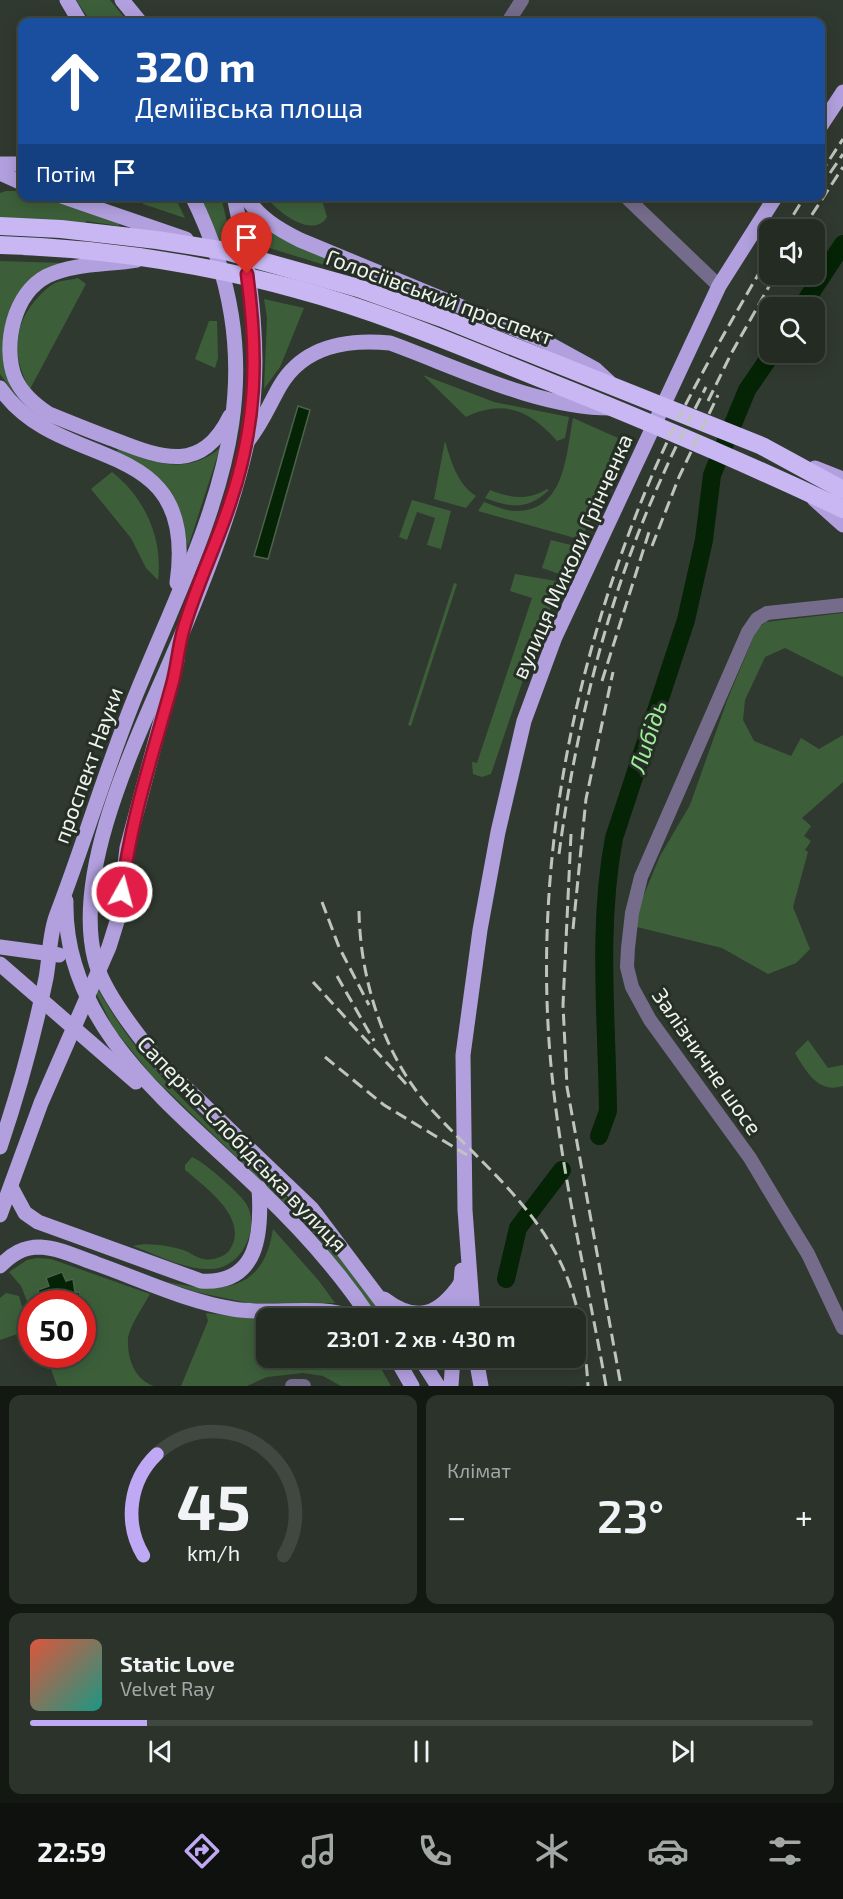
<!DOCTYPE html>
<html lang="uk">
<meta charset="utf-8">
<style>
body{margin:0;font-family:"Exo 2",sans-serif;background:#2c332b;color:#f1f3f6;height:100vh;display:flex;flex-direction:column;font-size:22px;white-space:nowrap}
*{box-sizing:border-box;margin:0}
p{font-size:20px;color:#a3a7a6}
.icon{flex:none;width:33px;height:33px;fill:none;stroke:currentColor;stroke-width:2;stroke-linecap:round;stroke-linejoin:round}
.map{position:relative;height:1386px;overflow:hidden}
.drawer{display:flex;flex-direction:column;gap:9px;padding:9px;background:#141813;flex:1}
.drawer>*{flex:none}
.hud{position:absolute;left:18px;top:18px;width:807px;height:183px;border-radius:12px;box-shadow:0 3px 15px #0003,0 0 0 2px #414741;background:#1a4fa0;color:#fff;overflow:hidden}
.tools{position:absolute;left:759px;top:219px;display:grid;gap:12px}
.tools a{display:grid;place-items:center;width:66px;height:66px;border-radius:12px;background:#242b23;box-shadow:0 3px 15px #0003,0 0 0 2px #414741;font-size:30px}
.speed{position:absolute;left:18px;top:1290px;display:flex;gap:12px;font-size:30px;font-weight:700;text-align:center}
.speed>*{display:grid;place-content:center;width:78px;height:78px;border-radius:50%;background:#242b23;box-shadow:0 3px 15px #0003,0 0 0 2px #414741;line-height:1}
.speed .limit{border:9px solid #d22;background:#fff;color:#111}
.pin{position:absolute;display:grid;place-items:center;width:51px;height:51px;color:#fff;margin:-62px -26px;border-radius:50% 50% 50% 0;rotate:-45deg;box-shadow:0 0 6px #0007}
.pin .icon{rotate:45deg}
.me{position:absolute;width:66px;margin:-33px;rotate:7deg;stroke-linejoin:round;filter:drop-shadow(0 0 4px #0008)}
.turn{display:flex;align-items:center;gap:21px;height:126px;padding:0 18px;font-size:27px}
.turn .icon{width:78px;height:78px;stroke-width:2.5}
.turn b{display:block;font-size:42px;line-height:51px}
.then{display:flex;align-items:center;height:57px;padding:0 18px;background:#0003;gap:12px;font-size:22px}
.big{font-size:45px;font-weight:600;line-height:1.1}
.drawer .card{flex:1;display:flex;flex-direction:column;justify-content:center;gap:9px;min-width:0;padding:0 21px;border-radius:12px;background:#2c332b}
.drawer .dial{align-items:center;gap:0}
.dial svg{height:156px;overflow:visible;fill:none;stroke:#414741;stroke-width:7;stroke-linecap:round;text-anchor:middle}
.dial text{fill:#f1f3f6;stroke:none}
.song{display:flex;align-items:center;gap:18px}
.cover{width:72px;height:72px;border-radius:9px;background:linear-gradient(135deg,hsl(10 70% 55%),hsl(170 70% 35%))}
.played{height:6px;border-radius:3px;background:linear-gradient(90deg,#bfa9f4 15%,#414741 15%)}
.keys{display:flex;justify-content:space-around;direction:ltr}
.heat{display:flex;justify-content:space-between;align-items:center;font-size:33px;direction:ltr}
.drawer .tiles{flex:1;display:grid;gap:9px;grid-template-columns:1fr 1fr}
.card:last-child{grid-column:span 2}
.trip{position:absolute;left:256px;top:1308px;width:330px;height:60px;border-radius:12px;background:#242b23;box-shadow:0 3px 15px #0003,0 0 0 2px #414741;font-weight:600;line-height:60px;text-align:center}
.tab-bar{display:flex;height:96px;justify-content:space-around;align-items:center;background:#0e110e;color:#a3a7a6}
.tab-bar .icon{width:42px;height:42px}
.tab-bar .current{color:#bfa9f4}
.tab-bar b{font-size:27px;color:#f1f3f6}
.map>svg:first-child{display:block}
.green{fill:#3c5f3a}
.water{fill:#052305;stroke:#4b624b;stroke-width:1.5}
.lines{fill:none;stroke-linecap:round;stroke-linejoin:round}
.river{stroke:#052305;stroke-width:18}
.minor{stroke:#746c8a;stroke-width:14}
.major{stroke:#b19fde;stroke-width:15}
.highway{stroke:#c8b7f3;stroke-width:18}
.rail{stroke:#bfc5be;stroke-width:3;stroke-dasharray:12 6;stroke-linecap:butt}
.route-casing{stroke:#92132f;stroke-width:15}
.route{stroke:#e11d48;stroke-width:10}
.labels{text-anchor:middle;dominant-baseline:central;stroke-width:6;stroke-linejoin:round;paint-order:stroke}
.street-label{font-size:22px;fill:#eef4ed;stroke:#262f25}
.water-label{font-size:24px;font-style:italic;fill:#9eec99;stroke:#262f25}
</style>
<div class="map">
<svg width="843" height="1386" viewBox="0 0 843 1386">
<rect width="100%" height="100%" fill="#30392f"/>
<g class="green">
<polygon points="76,0 110,0 128,22 91,22"/>
<polygon points="6,191 22,191 22,196 40,197 120,223 119,226 86,221 84,228 0,222 0,193"/>
<polygon points="143,197 175,197 185,218 143,204"/>
<polygon points="201,197 221,197 233,246 220,241"/>
<path d="M266,197H321L327,217C312,240 277,211 266,197Z"/>
<polygon points="249,212 366,270 364,277 253,243"/>
<polygon points="0,261 63,263 37,279 3,340 5,365 10,385 18,399 0,374"/>
<path d="M78,278L86,284L30,389C13,360 12,329 34,302C40,295 47,287 55,283C62,280 71,280 78,278Z"/>
<polygon points="264,299 304,308 280,367 264,389 267,318"/>
<polygon points="209,321 217,321 218,358 215,368 195,359"/>
<path d="M423,375L494,402L569,417L565,438L557,441C530,410 504,399 466,417Z"/>
<path d="M573,418L618,438L610,456L621,458L583,535L575,538L478,511L484,502C493,505 505,511 515,511C565,512 566,455 573,418Z"/>
<path d="M445,441C451,461 457,484 476,496L466,508L434,499Z"/>
<path d="M220,448L188,547C178,496 165,474 116,453L118,449C154,463 187,476 220,448Z"/>
<path d="M112,472C145,498 163,538 158,580L146,568L131,538L91,489Z"/>
<path d="M547,489L549,490C528,510 511,508 485,498L490,490C510,498 527,501 547,489Z"/>
<polygon points="412,500 451,511 441,549 427,545 435,518 417,512 407,540 399,537"/>
<polygon points="551,540 579,547 565,576 542,568"/>
<polygon points="515,574 556,581 561,586 539,633 491,774 482,777 473,774 472,762 477,763 532,598 510,591"/>
<polygon points="454,583 457,584 411,726 408,725"/>
<polygon points="843,613 843,677 785,648 765,657 745,700 743,720 754,741 791,756 801,738 819,749 843,735 843,782 802,818 811,826 804,836 811,841 805,850 808,852 793,907 810,949 796,963 768,974 722,948 637,927 638,909 660,856 690,805 728,698 757,629 766,622"/>
<path d="M98,989C154,1091 239,1144 315,1227C341,1255 363,1287 384,1318H378L328,1250L301,1219L152,1076L114,1029L96,993Z"/>
<path d="M808,1040L828,1068L843,1065V1086C818,1094 806,1071 795,1053Z"/>
<path d="M192,1157C202,1160 238,1192 245,1202C262,1226 242,1268 212,1269C185,1270 157,1255 133,1246C148,1242 168,1246 183,1250C190,1252 196,1258 204,1259C212,1261 224,1257 229,1251C251,1219 206,1188 185,1170V1165Z"/>
<path d="M273,1229L319,1281L335,1303H248L196,1292L163,1281C216,1293 263,1296 273,1229Z"/>
<path d="M37,1258L51,1259L150,1294C143,1307 130,1325 128,1338C127,1358 134,1379 154,1386H57L46,1355L82,1354V1304H32L31,1311L21,1286L9,1272L27,1260Z"/>
<polygon points="6,1293 19,1296 29,1330 0,1340 0,1298"/>
<polygon points="206,1313 267,1320 267,1358 375,1358 391,1386 341,1386 323,1376 303,1373 267,1377 247,1386 181,1386 208,1321"/>
</g>
<g class="water">
<polygon points="298,406 310,410 268,559 254,556"/>
<polygon points="62,1272 66,1281 73,1279 75,1293 79,1292 81,1298 73,1301 73,1303 34,1303 33,1300 41,1297 38,1290 49,1286 46,1278"/>
</g>
<g class="lines">
<g class="river">
<polyline points="801,308 843,244"/>
<path d="M599,1136L608,1111C607,1020 597,928 614,838L686,620L704,540L712,475L747,390L773,352"/>
<polyline points="506,1279 518,1228 562,1170"/>
</g>
<g class="minor">
<polyline points="508,22 522,0"/>
<polyline points="625,196 719,286"/>
<polyline points="843,605 767,613 757,619 748,632 641,877 632,913 628,948 627,967 632,987 650,1020 750,1158 780,1208 808,1254 843,1328"/>
<polyline points="292,1386 304,1386"/>
</g>
<g class="major">
<polyline points="67,0 80,22"/>
<polyline points="122,0 140,22"/>
<polyline points="820,127 843,92"/>
<polyline points="0,164 22,164"/>
<polyline points="0,173 22,183"/>
<polyline points="61,196 186,239"/>
<path d="M234,196C251,276 264,363 247,443C233,507 208,570 183,631C147,720 70,863 95,960C103,992 140,1038 161,1064L312,1209L394,1318"/>
<path d="M245,196C260,218 276,228 300,240L544,341L595,369L609,382"/>
<path d="M137,260C108,265 74,263 47,276C14,293 2,345 15,378C22,394 35,405 49,414C71,423 93,432 115,440C163,459 202,473 230,416"/>
<path d="M0,388C61,476 199,430 177,583"/>
<path d="M247,442C262,424 269,405 280,386C304,345 348,339 390,343C459,368 538,408 611,408"/>
<polyline points="815,468 843,479"/>
<polyline points="814,499 843,525"/>
<path d="M66,901C63,1029 178,1110 261,1191C302,1230 339,1271 370,1318"/>
<polyline points="0,947 59,955"/>
<polyline points="0,964 136,1082"/>
<path d="M0,1147C19,1091 34,1036 46,978C50,957 49,934 57,914C85,841 107,765 137,692C210,515 286,387 192,196"/>
<path d="M11,1187L25,1213L38,1222L201,1281C259,1285 262,1232 259,1188"/>
<polyline points="0,1215 41,1103 109,947 119,915 127,848 177,660"/>
<path d="M0,1266C12,1254 23,1247 40,1247C60,1248 79,1258 97,1264C142,1280 186,1301 233,1309C273,1316 318,1303 356,1318"/>
<path d="M384,1299C417,1324 439,1315 461,1283"/>
<polyline points="458,1318 462,1270"/>
<polyline points="473,1318 465,1210 463,1055 480,930 498,832 524,721 555,637 719,286 776,196"/>
<polyline points="396,1358 412,1386"/>
<polyline points="420,1358 438,1386"/>
<polyline points="476,1358 481,1386"/>
<polyline points="451,1386 453,1358"/>
</g>
<g class="highway">
<polyline points="0,226 61,229 157,240 226,251 358,288 442,318 762,446 843,490"/>
<path d="M0,245C99,248 200,263 296,289C382,312 465,348 547,381C647,421 746,463 843,509"/>
</g>
<g class="rail">
<polyline points="830,173 843,154"/>
<polyline points="820,174 843,139"/>
<polyline points="784,230 805,196"/>
<polyline points="802,230 843,167"/>
<polyline points="708,401 731,354 776,274"/>
<polyline points="652,546 679,477 718,395"/>
<polyline points="602,681 649,532"/>
<polyline points="571,834 563,1005 567,1087 621,1386"/>
<path d="M559,854C576,726 608,595 662,477C675,447 691,417 706,387"/>
<polyline points="322,902 339,947 369,1005"/>
<path d="M359,911C360,979 384,1057 431,1109C473,1155 523,1195 554,1250C578,1292 585,1339 588,1386"/>
<polyline points="573,929 586,799 613,672"/>
<polyline points="337,976 374,1041"/>
<polyline points="313,982 408,1086"/>
<polyline points="325,1057 384,1105 467,1155"/>
<path d="M606,1386C586,1272 557,1157 549,1041C536,850 575,661 648,485C681,405 727,329 770,254"/>
</g>
</g>
<g class="lines">
<defs>
<path id="route" d="M122,892C130,821 153,754 172,685C177,667 178,649 183,631C195,588 216,546 230,503C257,424 258,356 247,274"/>
</defs>
<use href="#route" class="route-casing"/>
<use href="#route" class="route"/>
</g>
<g class="labels">
<g class="street-label">
<text transform="translate(440 296) rotate(20)">Голосіївський проспект</text>
<text transform="translate(571 556) rotate(-66)">вулиця Миколи Грінченка</text>
<text transform="translate(87 765) rotate(-70)">проспект Науки</text>
<text transform="translate(708 1061) rotate(55)">Залізничне шосе</text>
<text transform="translate(243 1143) rotate(46)">Саперно-Слобідська вулиця</text>
</g>
<g class="water-label">
<text transform="translate(647 736) rotate(-72)">Либідь</text>
</g>
</g>
</svg>
<div class="tools">
<a><svg class="icon" aria-label="sound" viewBox="0 0 24 24"><path d="M4 9h4l5-4v14l-5-4H4zM17 9q2 3 0 6"/></svg></a>
<a><svg class="icon" aria-label="search" viewBox="0 0 24 24"><circle cx="10" cy="10" r="6"/><path d="M15 15l6 6"/></svg></a>
</div>
<div class="speed"><div class="limit">50</div></div>
<div class="pin" style="left:247px;top:274px;background:#d93025"><svg class="icon" aria-label="arrive" viewBox="0 0 24 24"><path d="M6 21V4h12l-3 4 3 4H6"/></svg></div>
<svg class="me" style="left:122px;top:892px" viewBox="-20 -20 40 40"><circle r="17" fill="#e11d48" stroke="#fff" stroke-width="3"/><path d="M0-11L8 9 0 5-8 9z" fill="#fff"/></svg>
<div class="trip">23:01 · 2 хв · 430 m</div>
<div class="hud">
<div class="turn"><svg class="icon" aria-label="ahead" viewBox="0 0 24 24"><path d="M12 20V5M6 11l6-6 6 6"/></svg><div><b>320 m</b>Деміївська площа</div></div>
<div class="then">Потім<svg class="icon" aria-label="arrive" viewBox="0 0 24 24"><path d="M6 21V4h12l-3 4 3 4H6"/></svg></div>
</div>
</div>
<section class="drawer">
<div class="tiles">
<div class="card dial"><svg viewBox="0 0 100 80">
<path d="M14 69A42 42 0 1 1 86 69"/>
<path d="M14 69A42 42 0 0 1 21 17" stroke="#bfa9f4"/>
<text x="50" y="56" font-size="32" font-weight="700">45</text>
<text x="50" y="72" font-size="11">km/h</text>
</svg></div>
<div class="card"><p>Клімат</p>
<div class="heat"><a>−</a><b class="big">23°</b><a>+</a></div>
</div>
<div class="card">
<div class="song"><i class="cover"></i><div><b>Static Love</b><p>Velvet Ray</p></div></div>
<div class="played"></div>
<div class="keys"><svg class="icon" aria-label="previous" viewBox="0 0 24 24"><path d="M18 5L8 12l10 7zM5 5v14"/></svg><svg class="icon" aria-label="pause" viewBox="0 0 24 24"><path d="M8 5v14M16 5v14"/></svg><svg class="icon" aria-label="next" viewBox="0 0 24 24"><path d="M6 5l10 7-10 7zM19 5v14"/></svg></div>
</div>
</div>
</section>
<nav class="tab-bar">
<b>22:59</b>
<svg class="icon current" aria-label="directions" viewBox="0 0 24 24"><path d="M12 3l9 9-9 9-9-9zM9 14v-3h6M13 9l2 2-2 2"/></svg>
<svg class="icon" aria-label="music" viewBox="0 0 24 24"><path d="M9 18V5l10-2v13"/><circle cx="6" cy="18" r="3"/><circle cx="16" cy="16" r="3"/></svg>
<svg class="icon" aria-label="phone" viewBox="0 0 24 24"><path d="M5 4h4l2 5-3 2q2 4 5 5l2-3 5 2v4C11 20 4 13 5 4z"/></svg>
<svg class="icon" aria-label="climate" viewBox="0 0 24 24"><path d="M12 3v18M4 7l16 10M4 17L20 7"/></svg>
<svg class="icon" aria-label="car" viewBox="0 0 24 24"><path d="M5 17H2v-5l4-1 3-4h7l3 4 3 1v5h-3M9 17h6M6 11h13"/><circle cx="7" cy="17" r="2"/><circle cx="17" cy="17" r="2"/></svg>
<svg class="icon" aria-label="filters" viewBox="0 0 24 24"><path d="M4 7h16M4 17h16"/><circle cx="9" cy="7" r="2"/><circle cx="15" cy="17" r="2"/></svg>
</nav>
